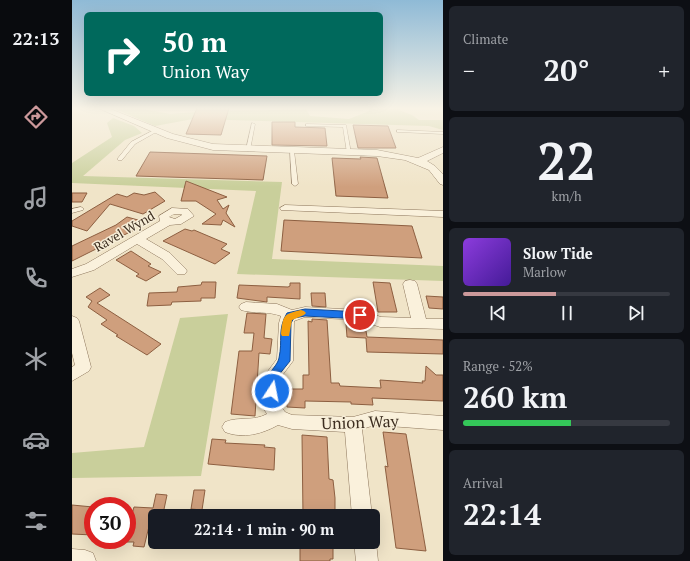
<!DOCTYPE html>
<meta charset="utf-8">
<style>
body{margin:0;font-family:"PT Serif",serif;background:#20242c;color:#f1f3f6;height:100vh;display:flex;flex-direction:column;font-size:15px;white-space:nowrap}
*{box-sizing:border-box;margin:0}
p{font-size:13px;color:#9ea1a6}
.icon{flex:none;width:22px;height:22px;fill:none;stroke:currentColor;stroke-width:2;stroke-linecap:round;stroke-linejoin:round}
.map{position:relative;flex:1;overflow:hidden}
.panel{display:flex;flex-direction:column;gap:6px;padding:6px;background:#0d0f14;width:247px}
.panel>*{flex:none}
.banner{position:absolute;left:12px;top:12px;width:299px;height:84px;border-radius:6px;box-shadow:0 4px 16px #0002;background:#00695c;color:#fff;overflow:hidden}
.speed{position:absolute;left:12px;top:497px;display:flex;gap:8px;font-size:20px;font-weight:700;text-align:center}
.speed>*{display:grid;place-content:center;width:52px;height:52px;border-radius:50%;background:#171b24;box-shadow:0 4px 16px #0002;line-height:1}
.speed .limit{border:6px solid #d22;background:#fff;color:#111}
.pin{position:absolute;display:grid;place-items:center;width:34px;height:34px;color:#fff;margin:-17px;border:2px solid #fff;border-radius:50%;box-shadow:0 1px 4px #0007}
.me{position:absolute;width:44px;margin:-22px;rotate:11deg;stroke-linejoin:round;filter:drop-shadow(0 0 3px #0008)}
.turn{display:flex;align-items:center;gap:14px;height:84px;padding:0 12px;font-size:18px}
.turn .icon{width:52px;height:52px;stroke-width:2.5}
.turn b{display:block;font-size:28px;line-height:34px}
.big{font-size:30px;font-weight:800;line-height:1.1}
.panel .card{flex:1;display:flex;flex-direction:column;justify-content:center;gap:6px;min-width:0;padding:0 14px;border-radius:6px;background:#20242c}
.panel .dial{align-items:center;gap:0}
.dial b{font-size:52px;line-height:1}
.song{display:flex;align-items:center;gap:12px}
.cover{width:48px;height:48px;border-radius:6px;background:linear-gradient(135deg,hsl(270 70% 55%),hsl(260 70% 35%))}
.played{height:4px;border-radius:2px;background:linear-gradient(90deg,#cc999b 45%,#363941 45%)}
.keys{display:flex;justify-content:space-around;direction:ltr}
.heat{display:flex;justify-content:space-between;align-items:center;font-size:22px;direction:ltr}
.charge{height:6px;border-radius:3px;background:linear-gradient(90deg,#34c759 52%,#363941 0)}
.trip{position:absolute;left:76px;top:509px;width:232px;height:40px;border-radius:6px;background:#171b24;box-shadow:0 4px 16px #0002;font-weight:800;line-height:40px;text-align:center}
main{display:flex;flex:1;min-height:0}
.dock{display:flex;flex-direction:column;width:72px;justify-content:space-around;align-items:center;background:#090b0e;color:#9ea1a6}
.dock .icon{width:28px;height:28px}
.dock .active{color:#cc999b}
.dock b{font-size:18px;color:#f1f3f6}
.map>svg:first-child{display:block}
.green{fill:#c9cf9b}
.building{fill:#cf9f7d;stroke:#8d5f41}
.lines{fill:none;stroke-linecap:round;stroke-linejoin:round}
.service-casing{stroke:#8d765c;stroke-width:1}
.minor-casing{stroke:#8d765c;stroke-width:1}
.service{fill:#faf1dc;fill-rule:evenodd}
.minor{fill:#faf1dc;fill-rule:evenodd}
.route{fill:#1a73e8;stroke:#114b97}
.slow{fill:#f59e0b}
.labels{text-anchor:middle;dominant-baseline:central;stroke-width:3;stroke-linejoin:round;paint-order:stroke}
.street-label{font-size:13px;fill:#3d2e20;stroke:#f7eed8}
.near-street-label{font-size:16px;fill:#3d2e20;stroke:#f7eed8}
</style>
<main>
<nav class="dock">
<b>22:13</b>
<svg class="icon active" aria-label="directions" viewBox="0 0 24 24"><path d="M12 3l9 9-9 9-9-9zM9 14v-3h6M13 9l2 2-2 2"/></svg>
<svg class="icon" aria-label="music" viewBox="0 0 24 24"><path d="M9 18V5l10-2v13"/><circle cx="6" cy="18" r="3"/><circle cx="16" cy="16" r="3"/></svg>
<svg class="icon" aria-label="phone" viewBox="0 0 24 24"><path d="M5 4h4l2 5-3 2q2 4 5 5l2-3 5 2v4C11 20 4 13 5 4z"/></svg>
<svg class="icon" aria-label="climate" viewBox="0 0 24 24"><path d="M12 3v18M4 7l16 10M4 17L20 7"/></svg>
<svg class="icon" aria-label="car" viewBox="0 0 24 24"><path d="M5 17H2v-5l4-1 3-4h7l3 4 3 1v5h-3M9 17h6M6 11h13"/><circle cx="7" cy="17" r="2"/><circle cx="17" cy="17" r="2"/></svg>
<svg class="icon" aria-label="filters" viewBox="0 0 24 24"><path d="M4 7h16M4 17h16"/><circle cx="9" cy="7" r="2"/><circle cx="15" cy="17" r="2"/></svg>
</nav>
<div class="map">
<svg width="371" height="561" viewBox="0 0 371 561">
<rect width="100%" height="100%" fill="#f0e4c8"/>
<g class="green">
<polygon points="41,108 66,108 98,114 124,112 234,109 238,116 277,119 297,111 296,108 332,108 327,110 340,115 347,120 371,120 371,130 357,126 121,119 83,126"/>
<polygon points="41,118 62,126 70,133 53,140 11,176 210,182 200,259 371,266 371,281 165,274 184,191 0,183 0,163 40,137 35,123"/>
<polygon points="156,314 129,476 0,478 0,453 72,447 108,318"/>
</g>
<g class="building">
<polygon points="125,108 157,108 149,135 114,134"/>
<polygon points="200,122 223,122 223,127 253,128 255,146 200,145"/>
<polygon points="281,125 316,126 324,148 286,148"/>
<polygon points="78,152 195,156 191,180 64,176"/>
<polygon points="288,157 305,158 316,198 264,196 260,158 289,159"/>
<polygon points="114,181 155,197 145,200 151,209 157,205 154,213 163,227 151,220 149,225 130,224 144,214 124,201 109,201"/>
<polygon points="83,192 93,201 71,214 38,204 15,231 0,226 0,221 45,194 55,197 62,193 72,195"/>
<polygon points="0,193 15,193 10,202 0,202"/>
<polygon points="55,217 66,220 57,227 62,230 0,261 0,246 44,225"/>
<polygon points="212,220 340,226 350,258 209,251"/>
<polygon points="113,229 120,231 122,230 155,244 149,249 158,253 143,264 91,241"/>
<polygon points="59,251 79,264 76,266 89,272 74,281 64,276 67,274 44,260"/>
<polygon points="130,282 144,282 143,298 129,298 129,301 100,302 99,305 75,306 77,293 105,292 106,287 129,285"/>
<polygon points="301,282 318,283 325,312 306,312"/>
<polygon points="218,283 228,283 228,299 195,297 195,302 165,298 167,285 216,287 218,286"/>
<polygon points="28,288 38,295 25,303 89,344 75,355 44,336 46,335 29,324 35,320 16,307 20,301 14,297"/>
<polygon points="239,293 253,293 254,307 240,306"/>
<polygon points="354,296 371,297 371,309 357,308"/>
<polygon points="175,313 194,314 192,338 200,339 198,354 187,353 183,416 159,414 167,351 180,351 182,333 172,333"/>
<polygon points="240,319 255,320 259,383 267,383 268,386 309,388 308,380 351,383 350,381 353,381 354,366 364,375 371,375 371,401 300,398 301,405 279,404 279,402 233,401 233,408 215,407 215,389 231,389 231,375 237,375 236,321 240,322"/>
<polygon points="274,324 293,325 295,337 371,340 371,354 295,352 294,338 275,337"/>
<polygon points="311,432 334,434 354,551 324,548 313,466 316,467"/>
<polygon points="230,435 255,437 257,479 261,480 263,498 263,513 259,513 259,516 231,516"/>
<polygon points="140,439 154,440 153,443 193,445 192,447 203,448 202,470 136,464"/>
<polygon points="122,490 133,490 130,510 119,509"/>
<polygon points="84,494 95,495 91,514 80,514 72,547 61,546 62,542 55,542 55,531 62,507 81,508"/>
<polygon points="0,505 21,507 21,535 0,534"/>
<polygon points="228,542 261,543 261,559 258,559 258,561 228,561"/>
</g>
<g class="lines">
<defs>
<g id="service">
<polygon points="180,123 183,124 178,150 176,151 174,150"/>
<polygon points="234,124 274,125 279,153 277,154 275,153 271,127 235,126 234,126"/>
<polygon points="82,130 86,131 63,144 50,160 46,160 46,158 59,142"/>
<polygon points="325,130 371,132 371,134 327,132 325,132"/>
<polygon points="218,150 222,151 226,184 223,186 220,184"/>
<polygon points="9,207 12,209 11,210 0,213 0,209"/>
</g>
<g id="minor">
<polygon points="26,108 36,108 101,134 141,144 305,150 346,158 371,147 371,153 355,161 363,166 371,174 371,185 368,184 357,170 333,160 305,156 141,150 95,138"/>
<polygon points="213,205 371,211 371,217 209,210 208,208"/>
<path d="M100,208L116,209L122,216L109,224L98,225L74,239L98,253L113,268L115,271L113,274H105L90,259L65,244L22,270L0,277V269L14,264L88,221L87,216ZM102,214H109L110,215L103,219L97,217Z"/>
<path d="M338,280L343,281L345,284L354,319H371V329L308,327L287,320L233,317L222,321L221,361L209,377L208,405L213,412L220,415L281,417L303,411L371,416V430L303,425L290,429L300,516H280L273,432L220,429L206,425C190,434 171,439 153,432L150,427L153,422C168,416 180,422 195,414L190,406L193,375L205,359L207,323L209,316C197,311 182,314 169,310L167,307L169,304L174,302L205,304L220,310L233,307L288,310L309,317L339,318L331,284L333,281Z"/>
<polygon points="0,316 5,318 7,321 19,367 17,371 0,381 0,367 3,365 0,353"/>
<polygon points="301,535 304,542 306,561 284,561 282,542 301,542"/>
<polygon points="0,549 13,550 21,553 24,561 0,561"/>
</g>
</defs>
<use href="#service" class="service-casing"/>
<use href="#minor" class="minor-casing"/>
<use href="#service" class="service"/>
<use href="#minor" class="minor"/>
</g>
<linearGradient id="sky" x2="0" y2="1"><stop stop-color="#8fbad6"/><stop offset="0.58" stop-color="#f8f3e6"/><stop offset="1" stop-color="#f8f3e6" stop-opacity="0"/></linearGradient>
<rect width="371" height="187" fill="url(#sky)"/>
<path class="route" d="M233,309L288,312L293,315L288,319L233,316L222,318L219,323L218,361L206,376L204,394H196C187,377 205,369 207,358C211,340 205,330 215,313Z"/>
<path class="slow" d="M229,310L232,311L234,313L232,315L220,320L217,336H210L209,334C211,316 211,314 229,310Z"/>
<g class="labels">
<g class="street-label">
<text transform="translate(52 231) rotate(-30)">Ravel Wynd</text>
</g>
<g class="near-street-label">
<text transform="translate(288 422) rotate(-2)">Union Way</text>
</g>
</g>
</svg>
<div class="speed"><div class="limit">30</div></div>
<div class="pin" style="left:288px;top:315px;background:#d93025"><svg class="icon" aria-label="arrive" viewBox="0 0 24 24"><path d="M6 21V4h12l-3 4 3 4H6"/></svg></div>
<svg class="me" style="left:200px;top:391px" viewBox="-20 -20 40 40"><circle r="17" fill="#1a73e8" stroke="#fff" stroke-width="3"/><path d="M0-11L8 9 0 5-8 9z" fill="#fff"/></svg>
<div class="trip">22:14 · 1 min · 90 m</div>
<div class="banner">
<div class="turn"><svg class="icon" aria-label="right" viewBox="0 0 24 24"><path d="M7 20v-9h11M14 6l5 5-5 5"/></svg><div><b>50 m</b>Union Way</div></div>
</div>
</div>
<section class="panel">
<div class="card"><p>Climate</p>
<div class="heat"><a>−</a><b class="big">20°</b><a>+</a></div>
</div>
<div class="card dial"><b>22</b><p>km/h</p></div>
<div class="card">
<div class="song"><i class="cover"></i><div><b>Slow Tide</b><p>Marlow</p></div></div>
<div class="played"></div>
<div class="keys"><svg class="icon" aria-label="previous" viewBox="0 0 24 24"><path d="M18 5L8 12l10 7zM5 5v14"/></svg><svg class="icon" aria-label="pause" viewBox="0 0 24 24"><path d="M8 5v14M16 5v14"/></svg><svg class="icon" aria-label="next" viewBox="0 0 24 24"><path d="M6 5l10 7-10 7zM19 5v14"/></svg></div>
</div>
<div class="card"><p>Range · 52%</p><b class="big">260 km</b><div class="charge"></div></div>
<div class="card"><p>Arrival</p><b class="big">22:14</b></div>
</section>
</main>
